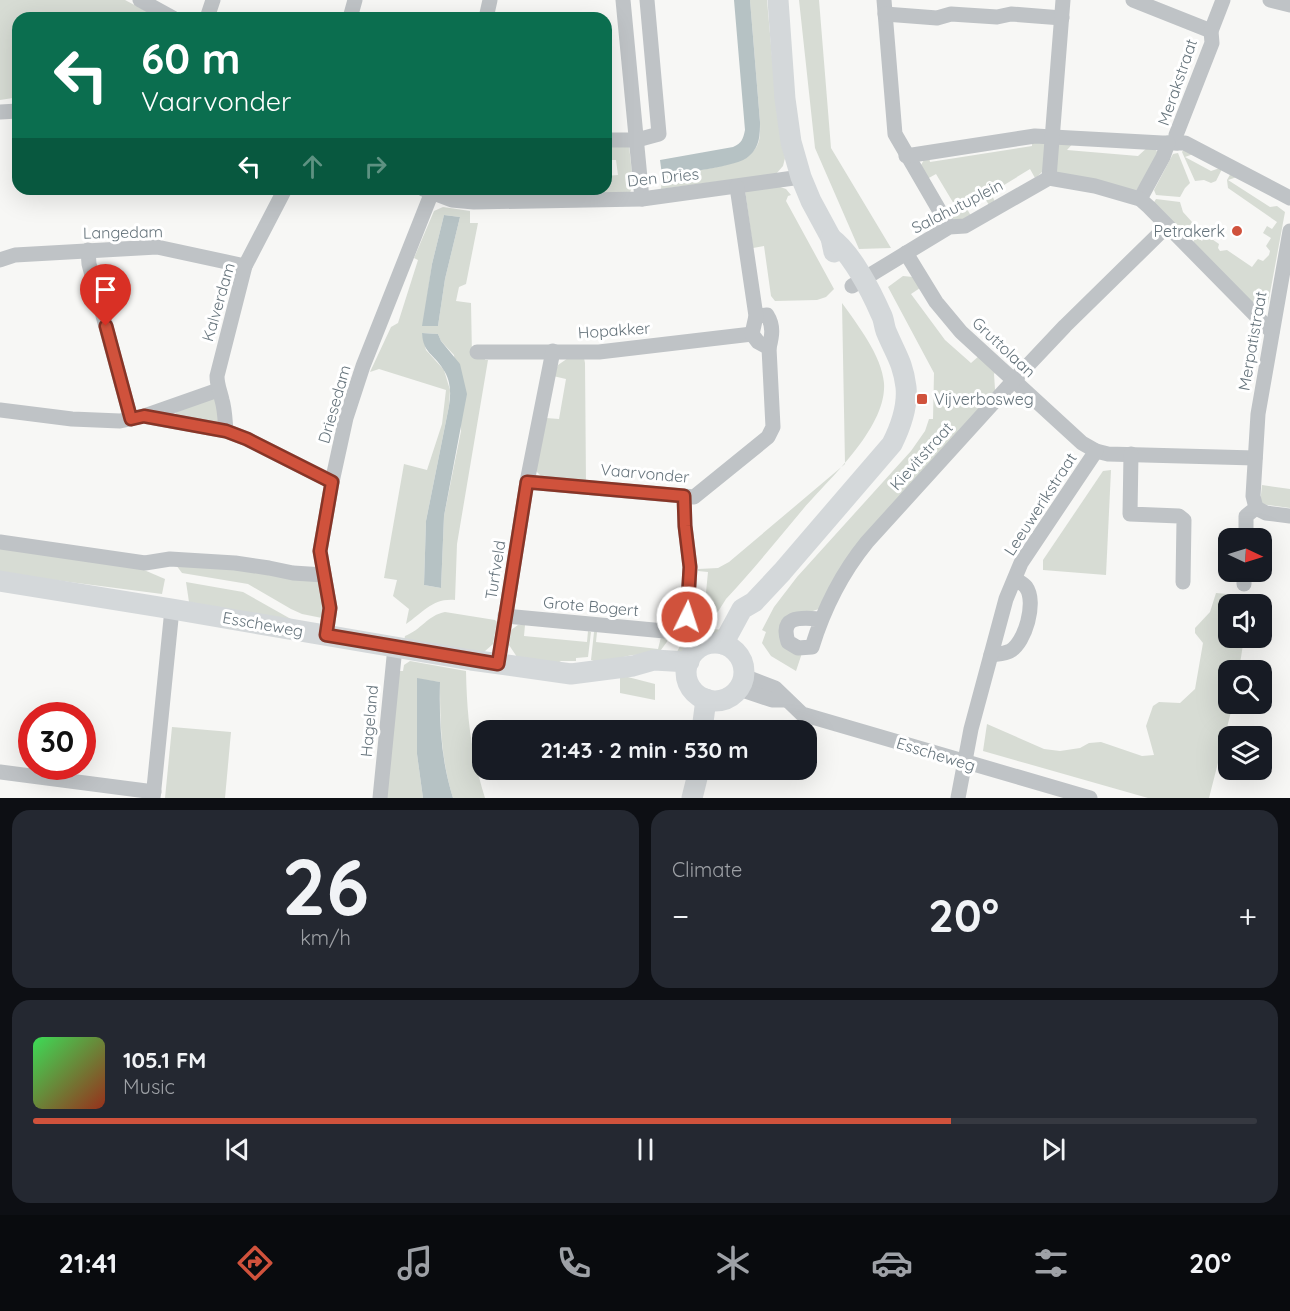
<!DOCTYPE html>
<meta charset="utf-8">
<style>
body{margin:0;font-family:Quicksand,sans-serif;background:#242831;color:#f1f3f6;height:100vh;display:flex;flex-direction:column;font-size:22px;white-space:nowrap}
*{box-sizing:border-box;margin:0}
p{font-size:20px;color:#9ea1a6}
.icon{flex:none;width:33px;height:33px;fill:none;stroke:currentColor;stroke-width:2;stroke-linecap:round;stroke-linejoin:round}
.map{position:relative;height:798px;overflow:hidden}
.sheet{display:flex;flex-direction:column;gap:12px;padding:12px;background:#0d0f14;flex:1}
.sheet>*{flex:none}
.top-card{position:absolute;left:12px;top:12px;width:600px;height:183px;border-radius:18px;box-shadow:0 6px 24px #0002;background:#0b6e4f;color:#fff;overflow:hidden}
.needle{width:39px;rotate:94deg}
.buttons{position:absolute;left:1218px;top:528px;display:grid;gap:12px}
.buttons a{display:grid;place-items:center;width:54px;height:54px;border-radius:12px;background:#171b24;box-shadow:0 6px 24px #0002;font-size:30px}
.speed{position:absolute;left:18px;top:702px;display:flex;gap:12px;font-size:30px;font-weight:700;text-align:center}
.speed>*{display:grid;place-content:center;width:78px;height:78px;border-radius:50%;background:#171b24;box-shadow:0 6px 24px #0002;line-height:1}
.speed .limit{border:9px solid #d22;background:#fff;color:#111}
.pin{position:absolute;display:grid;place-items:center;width:51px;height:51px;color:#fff;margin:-62px -26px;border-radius:50% 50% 50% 0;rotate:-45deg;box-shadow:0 0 6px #0007}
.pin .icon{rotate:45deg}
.me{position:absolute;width:66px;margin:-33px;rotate:4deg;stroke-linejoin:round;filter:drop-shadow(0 0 4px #0008)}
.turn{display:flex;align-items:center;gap:21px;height:126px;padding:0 30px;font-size:27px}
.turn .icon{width:78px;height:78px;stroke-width:2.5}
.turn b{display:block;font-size:42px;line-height:51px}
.lanes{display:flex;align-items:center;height:57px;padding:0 30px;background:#0003;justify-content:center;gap:30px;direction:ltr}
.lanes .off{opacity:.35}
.big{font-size:45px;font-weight:800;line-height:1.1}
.sheet .tile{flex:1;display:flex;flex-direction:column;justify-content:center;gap:9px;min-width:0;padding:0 21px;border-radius:18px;background:#242831}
.sheet .dial{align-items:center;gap:0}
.dial b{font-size:78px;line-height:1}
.song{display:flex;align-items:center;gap:18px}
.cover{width:72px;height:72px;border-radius:9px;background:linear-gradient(135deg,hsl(130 70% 55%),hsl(10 70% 35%))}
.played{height:6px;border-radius:3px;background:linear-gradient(90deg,#d0523c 75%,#363941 75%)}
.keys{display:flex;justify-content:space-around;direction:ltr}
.heat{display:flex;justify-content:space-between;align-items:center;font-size:33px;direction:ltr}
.sheet .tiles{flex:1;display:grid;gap:12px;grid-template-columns:1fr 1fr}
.tile:last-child{grid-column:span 2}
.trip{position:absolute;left:472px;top:720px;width:345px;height:60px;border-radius:18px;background:#171b24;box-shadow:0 6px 24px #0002;font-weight:800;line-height:60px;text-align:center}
.menu{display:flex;height:96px;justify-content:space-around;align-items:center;background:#090b0e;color:#9ea1a6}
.menu .icon{width:42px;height:42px}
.menu .current{color:#d0523c}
.menu b{font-size:27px;color:#f1f3f6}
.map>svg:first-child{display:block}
.green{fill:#d7dcd4;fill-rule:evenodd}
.water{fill:#b6c2c4}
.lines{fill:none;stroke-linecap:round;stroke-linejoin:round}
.street{stroke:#bfc3c6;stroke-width:15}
.secondary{stroke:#d4d8da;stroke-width:21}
.route-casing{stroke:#873527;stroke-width:15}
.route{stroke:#d0523c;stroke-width:10}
.poi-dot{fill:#d0523c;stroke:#fff;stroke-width:2}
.labels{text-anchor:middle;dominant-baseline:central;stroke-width:6;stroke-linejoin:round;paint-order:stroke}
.street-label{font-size:16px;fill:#66747c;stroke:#fff}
.poi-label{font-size:16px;fill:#66747c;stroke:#fff;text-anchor:end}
</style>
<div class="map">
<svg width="1290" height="798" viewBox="0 0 1290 798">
<rect width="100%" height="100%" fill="#f7f7f5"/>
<g class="green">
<polygon points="0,0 125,0 159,18 18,18 18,101 13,98 0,100"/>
<path d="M750,0H767L777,113L785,158L783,166L776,174L661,189L662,175C685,171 741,169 755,149C761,141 760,131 760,122Z"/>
<polygon points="799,0 819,0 831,148 891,248 859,249 815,148"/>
<path d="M1032,139L1045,141C1046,156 1050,169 1035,178L1030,169L991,193L995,202L989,205L984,197L966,207L971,216L964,220L955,221L948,215L957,209L936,174L927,179L921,165L925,158L929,157L930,162L1032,146Z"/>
<polygon points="1075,141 1067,150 1138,156 1148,147 1154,148 1159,154 1136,191 1057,174 1055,145"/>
<polygon points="606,145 629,145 633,183 630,193 457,195 460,189 606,189 606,176 618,175 616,160 606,160"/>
<polygon points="1185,147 1196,153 1185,157 1211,171 1223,167 1216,181 1211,183 1204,180 1195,181 1182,152"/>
<polygon points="1178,153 1190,183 1185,188 1180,197 1156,195 1154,190 1173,154"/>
<polygon points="1232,171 1240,176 1228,180 1270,207 1277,206 1285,212 1268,304 1257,310 1193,242 1198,235 1202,234 1199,238 1202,241 1206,235 1219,244 1218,248 1220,251 1227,250 1252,267 1258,259 1263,261 1269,255 1270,251 1266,246 1271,238 1263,233 1267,226 1272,229 1277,222 1228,188 1227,180"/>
<polygon points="777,186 786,189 791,195 788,196 786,201 834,289 826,297 817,300 775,301 771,296 764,246 753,248 745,190"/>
<polygon points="1156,199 1180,202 1183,212 1192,222 1186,232 1183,233 1153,204"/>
<path d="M443,207L470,211V223H478L466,284L459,287L456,301L471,303L472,356L485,357V360H488L457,544L455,600C432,598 423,613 406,624L409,609L393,596L397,580L384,578L404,464L427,470L442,424L446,390L379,369L370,372L391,327L398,323L418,260L414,258L434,211ZM444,215L460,217L445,279L438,326H423L432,264ZM422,333L438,334L441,341L454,355L461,431L444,516L441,588L424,585L426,521L449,406L450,390L444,370L426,350Z"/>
<polygon points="903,276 913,277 920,288 911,294 945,340 971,363 979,356 996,371 994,374 995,389 997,392 819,609 785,620 802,653 796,671 771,656 762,643 766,632 762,630 774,607 797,577 911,451 925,431 929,419 933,419 934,373 888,287"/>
<path d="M842,303C857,324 882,356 884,383C887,427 830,478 804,508C778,539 753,570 726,599L714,618L693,622L694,613H704L708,572L698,571V569L718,568L729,562L845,464Z"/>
<polygon points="571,356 584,358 585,363 586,484 541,476 536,471 546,418 559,419 566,379 553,376 558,365"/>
<polygon points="216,397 220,426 176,416 175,411"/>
<polygon points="1111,470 1106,575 1043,570 1043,560 1103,471"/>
<polygon points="1262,485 1290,489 1290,508 1260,504"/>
<polygon points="0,546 137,567 165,579 162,594 0,573"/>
<polygon points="176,565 251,568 319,582 324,606 322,618 302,614 291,609 248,584 182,573"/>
<polygon points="186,582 243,592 298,623 189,602"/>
<polygon points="1216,593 1249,596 1248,604 1228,604 1228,638 1244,638 1239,670 1228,670 1228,704 1233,704 1209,798 1148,798 983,751 987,724 1044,749 1060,751 1080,748 1089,743 1101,742 1142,756 1154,755 1146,726 1153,706 1159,702 1180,703 1195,689 1203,643 1195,633 1195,628 1210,612"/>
<path d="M445,612L495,620L497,622L493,644L484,652L404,641L405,636C421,630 428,615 445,612Z"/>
<polygon points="518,625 525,625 524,636 587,642 588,631 591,632 588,657 576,658 576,661 561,661 554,665 517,657 509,645 511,630"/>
<polygon points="713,629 724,630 718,637 703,642 682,653 676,654 684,638"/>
<polygon points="594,632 597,632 596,642 658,649 661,637 669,639 658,654 632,655 599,663 591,660"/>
<path d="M410,661L466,671C467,718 471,753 485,798H453C441,760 440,722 440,682L418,679L417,754L423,798H386L398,671H403L404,665Z"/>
<polygon points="620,675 655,684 655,700 620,693"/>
<polygon points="172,727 231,732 225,798 165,798"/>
</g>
<g class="water">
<path d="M734,0H750L760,122C760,134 760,147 749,156C737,168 681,172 662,175L660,160L733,147C742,143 743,139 745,130Z"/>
<polygon points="444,215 460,217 445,279 438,326 422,326 432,264"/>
<path d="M422,333L438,334L441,341L460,364L467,394L444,516L441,588L424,585L426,521L449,406C451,394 451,380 443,369C434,354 423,353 422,333Z"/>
<path d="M417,678L440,682C439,722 441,760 453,798H423L417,754Z"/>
</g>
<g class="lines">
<g class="street">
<polyline points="140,0 173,18"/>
<polyline points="623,0 642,199"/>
<polyline points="884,0 895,134 949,227"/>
<polyline points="1133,0 1211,31"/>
<polyline points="1270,0 1290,5"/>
<polyline points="885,14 937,18 951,14 997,17 1011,14 1062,18"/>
<polyline points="207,18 213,0"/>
<polyline points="350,18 355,0"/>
<polyline points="486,18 490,0"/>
<polyline points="0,112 18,111"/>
<polyline points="606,140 637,140 659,134 647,0"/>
<polyline points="1177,143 1176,135 1212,43 1211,31 1223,0"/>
<polyline points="906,156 1035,136 1162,143 1185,143 1290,198"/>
<polyline points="1049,178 1063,0"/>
<polyline points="423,189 452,200 474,202 642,199 801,177"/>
<polyline points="1140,199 1163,157 1168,143"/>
<polyline points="88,250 89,264 131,419"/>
<polyline points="906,253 936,302 961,332 1082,443 1096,451 1108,454 1255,458"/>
<polyline points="0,260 15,255 157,247 245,266"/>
<polyline points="852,286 949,227 965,226 1049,178 1095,186 1133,197 1140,199 1149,207 1272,332"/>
<path d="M756,316L767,315C774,326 772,336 769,348"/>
<polyline points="477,352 599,352 752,334"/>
<polyline points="0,410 72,419 120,421 144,416 226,431 247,439 332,482"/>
<polyline points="144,416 218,390"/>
<path d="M226,431C225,421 225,410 222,400C220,391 217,385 217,376L245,266L285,189"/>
<polyline points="1131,454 1130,514 1179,516 1184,520 1183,582"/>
<polyline points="527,482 694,497 768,437 773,427 769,348 758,342 752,334 756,316 737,187"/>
<polyline points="684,496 685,526 690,567 687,617"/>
<polyline points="1256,508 1266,513 1290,516"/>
<polyline points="1246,538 1246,516 1256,508 1253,496 1258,414 1290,231"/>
<polyline points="0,542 145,563 170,559 235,563 269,568 293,573 324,575"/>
<polyline points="1244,584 1244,572"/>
<polyline points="505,616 675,632"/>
<path d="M820,619C803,618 779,614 788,642L798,648L812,647C824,608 841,574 867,542L1014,380L1065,326L1167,226"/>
<polyline points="326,635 330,608 320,551 332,482 346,418 363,366 432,192"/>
<path d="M991,655C996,654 1005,654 1010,651C1025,643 1037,602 1026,587C1024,584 1018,581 1015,579"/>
<polyline points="498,664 527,482 553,351"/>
<polyline points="744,676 775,688 802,714 1090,798"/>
<polyline points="739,689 772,700 787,700"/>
<polyline points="0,772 154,792"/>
<polyline points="153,798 172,609"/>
<polyline points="380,798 395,647"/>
<polyline points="958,798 971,729 1006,599 1021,563 1096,451"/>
</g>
<g class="secondary">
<polyline points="778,0 785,99 791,142 801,177 811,201 831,238 834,252"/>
<polyline points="0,581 172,609 471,660 571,674 633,666 654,660 689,662"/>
<circle cx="715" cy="672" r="29"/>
<path d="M723,644L742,609L754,602L782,572L892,444C901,426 908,407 906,387C903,362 895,353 886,331C884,326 884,319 881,314C871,291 851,252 831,238"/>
<polyline points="702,730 706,699"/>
<polyline points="692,798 699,770"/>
</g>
</g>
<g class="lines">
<defs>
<polyline id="route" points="106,326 131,419 144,416 226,431 247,439 332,482 320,551 330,608 326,635 498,664 527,482 684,496 685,526 690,567 687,617"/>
</defs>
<use href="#route" class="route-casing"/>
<use href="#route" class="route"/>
</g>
<g class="poi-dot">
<circle cx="1237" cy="231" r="6"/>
<rect x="916" y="393" width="12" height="12" rx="3"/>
</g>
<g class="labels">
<g class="street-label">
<text transform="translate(1177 82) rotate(-71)">Merakstraat</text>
<text transform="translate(663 177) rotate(-6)">Den Dries</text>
<text transform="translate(957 206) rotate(-27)">Salahutuplein</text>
<text transform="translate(123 232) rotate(-1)">Langedam</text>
<text transform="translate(218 302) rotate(-74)">Kalverdam</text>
<text transform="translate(614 330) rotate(-4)">Hopakker</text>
<text transform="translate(1252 341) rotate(-80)">Merpatistraat</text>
<text transform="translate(1004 347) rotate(43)">Gruttolaan</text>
<text transform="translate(334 404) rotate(-74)">Driesedam</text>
<text transform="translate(921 456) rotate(-48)">Kievitstraat</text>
<text transform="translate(645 473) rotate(5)">Vaarvonder</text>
<text transform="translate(1040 504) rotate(-57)">Leeuwerikstraat</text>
<text transform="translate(495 570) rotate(-81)">Turfveld</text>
<text transform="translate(591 606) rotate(5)">Grote Bogert</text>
<text transform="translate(263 624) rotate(10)">Esscheweg</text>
<text transform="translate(369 721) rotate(-85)">Hageland</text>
<text transform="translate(936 754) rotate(17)">Esscheweg</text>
</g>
<g class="poi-label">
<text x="1225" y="231">Petrakerk</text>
<text x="934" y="399" text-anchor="start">Vijverbosweg</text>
</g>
</g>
</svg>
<div class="buttons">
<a><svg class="needle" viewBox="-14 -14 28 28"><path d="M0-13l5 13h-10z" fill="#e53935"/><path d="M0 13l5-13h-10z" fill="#9ea1a6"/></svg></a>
<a><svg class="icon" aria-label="sound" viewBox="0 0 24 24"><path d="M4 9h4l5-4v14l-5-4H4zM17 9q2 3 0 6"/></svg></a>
<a><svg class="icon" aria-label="search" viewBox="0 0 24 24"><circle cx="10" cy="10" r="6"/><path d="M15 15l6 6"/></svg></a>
<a><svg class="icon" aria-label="layers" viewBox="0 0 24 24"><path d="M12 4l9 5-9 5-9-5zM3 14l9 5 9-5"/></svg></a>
</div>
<div class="speed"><div class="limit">30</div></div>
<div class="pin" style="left:106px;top:326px;background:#d93025"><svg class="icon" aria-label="arrive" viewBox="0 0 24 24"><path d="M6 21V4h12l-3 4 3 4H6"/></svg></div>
<svg class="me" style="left:687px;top:617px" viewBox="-20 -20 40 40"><circle r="17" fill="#d0523c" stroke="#fff" stroke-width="3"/><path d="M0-11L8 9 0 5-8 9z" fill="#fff"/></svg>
<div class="trip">21:43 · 2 min · 530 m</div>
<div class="top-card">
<div class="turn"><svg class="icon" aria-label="left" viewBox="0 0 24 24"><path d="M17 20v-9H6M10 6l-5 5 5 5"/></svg><div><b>60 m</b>Vaarvonder</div></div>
<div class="lanes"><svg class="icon" aria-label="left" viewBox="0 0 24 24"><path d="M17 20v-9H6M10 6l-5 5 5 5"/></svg><svg class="icon off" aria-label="ahead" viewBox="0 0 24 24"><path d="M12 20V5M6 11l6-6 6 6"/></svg><svg class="icon off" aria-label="right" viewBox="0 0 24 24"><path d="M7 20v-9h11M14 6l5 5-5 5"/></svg></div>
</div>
</div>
<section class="sheet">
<div class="tiles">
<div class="tile dial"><b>26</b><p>km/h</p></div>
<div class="tile"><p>Climate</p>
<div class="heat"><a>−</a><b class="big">20°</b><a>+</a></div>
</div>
<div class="tile">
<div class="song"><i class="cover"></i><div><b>105.1 FM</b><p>Music</p></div></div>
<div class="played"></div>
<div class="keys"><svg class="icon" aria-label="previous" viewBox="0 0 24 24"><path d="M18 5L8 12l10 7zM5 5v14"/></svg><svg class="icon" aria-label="pause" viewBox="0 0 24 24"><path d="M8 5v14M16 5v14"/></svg><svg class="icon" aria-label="next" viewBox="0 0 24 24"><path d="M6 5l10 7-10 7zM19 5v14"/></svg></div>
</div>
</div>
</section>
<nav class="menu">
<b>21:41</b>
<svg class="icon current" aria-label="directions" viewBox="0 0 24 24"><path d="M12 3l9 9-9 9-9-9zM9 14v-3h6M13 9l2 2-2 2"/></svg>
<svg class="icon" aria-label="music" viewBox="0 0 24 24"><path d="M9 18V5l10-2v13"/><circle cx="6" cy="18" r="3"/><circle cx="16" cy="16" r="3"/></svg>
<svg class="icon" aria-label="phone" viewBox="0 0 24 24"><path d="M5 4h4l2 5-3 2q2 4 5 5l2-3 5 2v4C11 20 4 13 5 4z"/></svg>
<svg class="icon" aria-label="climate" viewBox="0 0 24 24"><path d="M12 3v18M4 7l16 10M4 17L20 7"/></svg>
<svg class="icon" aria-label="car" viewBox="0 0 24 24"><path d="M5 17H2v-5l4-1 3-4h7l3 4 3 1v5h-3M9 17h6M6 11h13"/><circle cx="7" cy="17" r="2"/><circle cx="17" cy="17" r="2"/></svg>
<svg class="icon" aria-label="filters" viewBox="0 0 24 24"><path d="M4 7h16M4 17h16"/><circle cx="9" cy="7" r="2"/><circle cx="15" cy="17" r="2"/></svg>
<b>20°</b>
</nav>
